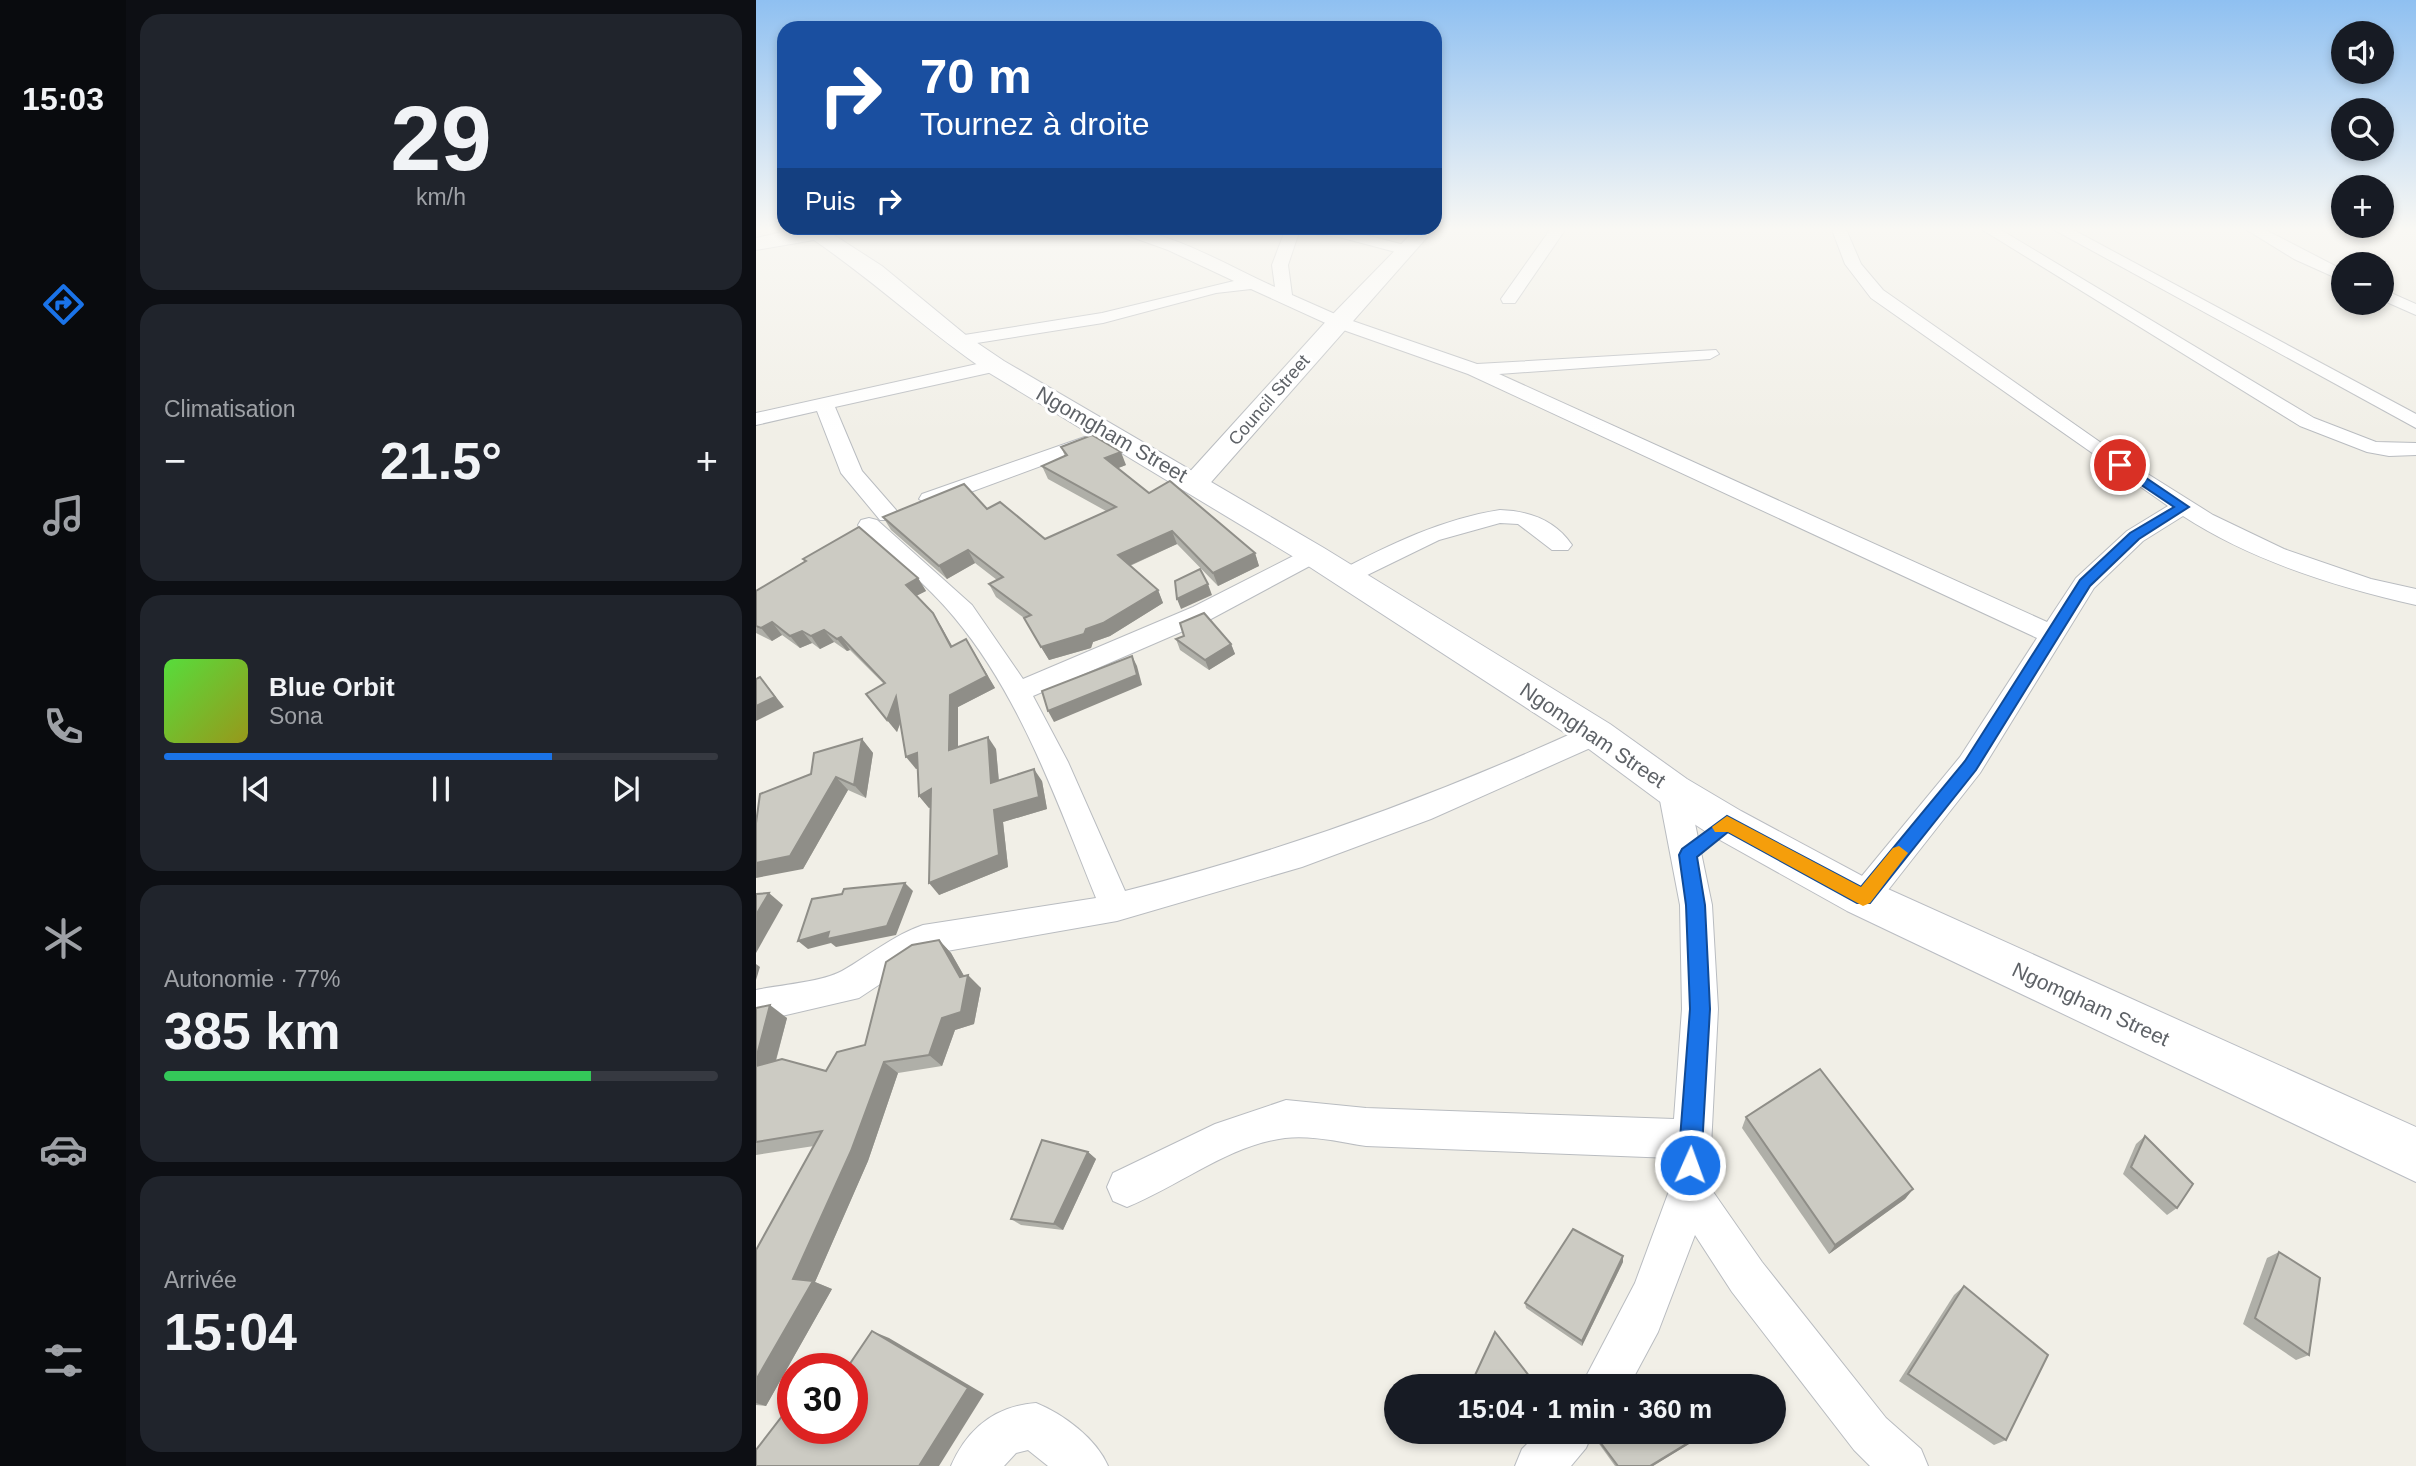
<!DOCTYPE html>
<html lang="fr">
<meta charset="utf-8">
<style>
body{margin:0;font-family:Helvetica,sans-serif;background:#20242c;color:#f1f3f6;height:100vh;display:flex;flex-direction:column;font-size:26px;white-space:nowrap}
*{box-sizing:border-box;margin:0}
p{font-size:23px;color:#9ea1a6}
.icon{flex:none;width:38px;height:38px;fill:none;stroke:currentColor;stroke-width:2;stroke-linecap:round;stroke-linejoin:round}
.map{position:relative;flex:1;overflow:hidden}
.drawer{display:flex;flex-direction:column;gap:14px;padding:14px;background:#0d0f14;width:630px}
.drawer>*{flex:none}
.guide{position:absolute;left:21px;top:21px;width:665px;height:214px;border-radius:21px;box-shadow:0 4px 10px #0003;background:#1a4fa0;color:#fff;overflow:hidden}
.tools{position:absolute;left:1575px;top:21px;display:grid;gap:14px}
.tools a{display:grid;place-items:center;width:63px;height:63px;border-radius:50%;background:#171b24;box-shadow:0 4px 10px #0003;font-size:35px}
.speed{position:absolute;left:21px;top:1353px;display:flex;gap:14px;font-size:35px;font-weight:700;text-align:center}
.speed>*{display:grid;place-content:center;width:91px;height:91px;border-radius:50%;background:#171b24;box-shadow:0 4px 10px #0003;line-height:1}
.speed .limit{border:10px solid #d22;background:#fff;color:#111}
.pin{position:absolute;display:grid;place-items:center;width:60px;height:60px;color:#fff;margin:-30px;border:4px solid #fff;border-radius:50%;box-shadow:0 2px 7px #0007}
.me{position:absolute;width:77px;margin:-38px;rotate:2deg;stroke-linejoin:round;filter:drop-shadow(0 0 5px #0008)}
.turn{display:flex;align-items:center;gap:24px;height:147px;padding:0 28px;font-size:32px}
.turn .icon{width:91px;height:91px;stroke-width:2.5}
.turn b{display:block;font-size:49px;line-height:60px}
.then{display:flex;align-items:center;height:66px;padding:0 28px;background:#0003;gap:14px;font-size:26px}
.big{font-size:52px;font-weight:600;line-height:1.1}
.drawer .widget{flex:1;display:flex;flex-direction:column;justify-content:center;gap:10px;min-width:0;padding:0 24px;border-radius:21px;background:#20242c}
.drawer .dial{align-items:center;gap:0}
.dial b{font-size:91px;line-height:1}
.song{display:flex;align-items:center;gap:21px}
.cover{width:84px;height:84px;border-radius:10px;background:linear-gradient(135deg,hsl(110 70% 55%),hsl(60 70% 35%))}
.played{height:7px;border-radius:4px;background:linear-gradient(90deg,#1a73e8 70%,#363941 70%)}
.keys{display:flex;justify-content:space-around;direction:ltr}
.heat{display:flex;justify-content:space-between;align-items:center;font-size:38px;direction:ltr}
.charge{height:10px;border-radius:5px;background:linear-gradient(90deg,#34c759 77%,#363941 0)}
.trip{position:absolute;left:628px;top:1374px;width:402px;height:70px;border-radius:35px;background:#171b24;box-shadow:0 4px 10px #0003;font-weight:600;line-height:70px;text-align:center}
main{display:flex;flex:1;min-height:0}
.menu{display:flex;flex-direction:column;width:126px;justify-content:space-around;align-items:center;background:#090b0e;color:#9ea1a6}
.menu .icon{width:49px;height:49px}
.menu .active{color:#1a73e8}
.menu b{font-size:32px;color:#f1f3f6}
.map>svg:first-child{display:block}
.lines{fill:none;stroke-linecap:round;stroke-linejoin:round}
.minor-casing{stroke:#b9bcc0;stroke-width:2}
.tertiary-casing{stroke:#b9bcc0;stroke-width:2}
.secondary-casing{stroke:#babdc3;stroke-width:2}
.minor{fill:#fff;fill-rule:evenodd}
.tertiary{fill:#fff;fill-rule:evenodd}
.secondary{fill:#fff;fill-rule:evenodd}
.wall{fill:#afafa8}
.shaded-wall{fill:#8f8e88}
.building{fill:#cccbc3;stroke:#8f8e88;stroke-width:2}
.route{fill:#1a73e8;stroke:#114b97;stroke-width:2}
.slow{fill:#f59e0b}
.labels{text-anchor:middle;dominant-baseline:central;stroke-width:6;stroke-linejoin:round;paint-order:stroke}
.far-street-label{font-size:18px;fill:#5e6267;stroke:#fff}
.street-label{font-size:21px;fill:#5e6267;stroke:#fff}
</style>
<main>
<nav class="menu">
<b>15:03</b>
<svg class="icon active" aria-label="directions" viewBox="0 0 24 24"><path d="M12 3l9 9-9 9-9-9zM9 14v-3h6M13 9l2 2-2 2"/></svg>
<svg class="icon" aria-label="music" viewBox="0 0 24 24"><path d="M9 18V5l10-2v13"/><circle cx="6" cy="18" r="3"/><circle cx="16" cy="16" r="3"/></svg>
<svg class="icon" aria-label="phone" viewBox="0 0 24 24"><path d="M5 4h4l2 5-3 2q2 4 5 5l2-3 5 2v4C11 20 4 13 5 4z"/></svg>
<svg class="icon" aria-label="climate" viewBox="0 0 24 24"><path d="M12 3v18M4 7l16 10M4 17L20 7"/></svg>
<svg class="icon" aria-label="car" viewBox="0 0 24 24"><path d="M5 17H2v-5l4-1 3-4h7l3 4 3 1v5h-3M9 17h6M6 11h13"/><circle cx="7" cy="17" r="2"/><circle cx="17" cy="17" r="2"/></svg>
<svg class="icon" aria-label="filters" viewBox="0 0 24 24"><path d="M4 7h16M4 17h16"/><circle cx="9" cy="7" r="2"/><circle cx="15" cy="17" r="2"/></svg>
</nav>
<section class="drawer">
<div class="widget dial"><b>29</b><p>km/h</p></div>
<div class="widget"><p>Climatisation</p>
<div class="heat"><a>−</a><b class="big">21.5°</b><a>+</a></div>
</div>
<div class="widget">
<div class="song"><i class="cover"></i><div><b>Blue Orbit</b><p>Sona</p></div></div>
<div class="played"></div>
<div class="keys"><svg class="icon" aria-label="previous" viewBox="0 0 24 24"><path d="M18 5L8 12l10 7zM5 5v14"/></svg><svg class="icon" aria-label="pause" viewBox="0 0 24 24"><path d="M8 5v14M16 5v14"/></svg><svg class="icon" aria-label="next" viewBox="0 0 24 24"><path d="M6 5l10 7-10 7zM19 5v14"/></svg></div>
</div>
<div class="widget"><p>Autonomie · 77%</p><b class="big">385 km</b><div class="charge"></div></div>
<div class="widget"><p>Arrivée</p><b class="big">15:04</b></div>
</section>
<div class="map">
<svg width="1660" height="1466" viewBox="0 0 1660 1466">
<rect width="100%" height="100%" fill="#f1efe7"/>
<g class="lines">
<defs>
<g id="minor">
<polygon points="796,227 811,227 759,303 747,303 745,299"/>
<path d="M1075,227H1089L1105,264L1127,290L1371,461L1457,515L1528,549L1615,579L1660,589V605C1580,587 1496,561 1427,516L1387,541L1338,588L1224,773L1118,908L1107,912L1096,908L1091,898L1096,888L1204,757L1281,638L712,374L576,326L495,289L460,293L347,323L202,346L193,341L202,336L346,313L478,281L412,250L359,231L357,228C412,228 469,265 519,287L516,265L530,228H583L656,247L659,250L651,255L583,237L543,232L532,265L536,295L588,318L721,364L960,350L963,354L954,359L743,374L1291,622L1320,578L1371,531L1412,506L1115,298L1089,264Z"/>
<polygon points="1222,227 1240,227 1558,418 1620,442 1660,443 1660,455 1633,456 1611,452 1544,426"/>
<polygon points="1293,227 1312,227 1660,414 1660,428"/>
<polygon points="1486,227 1504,227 1587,270 1587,281 1538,259"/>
<polygon points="1626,289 1660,304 1660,315 1626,300"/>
<polygon points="239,360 248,366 246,370 79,407 106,471 140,510 143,515 140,520 124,520 85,473 61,411 0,425 0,413"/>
<polygon points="340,433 350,439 347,443 182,504 174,506 163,499 166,494"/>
<path d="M744,510C773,511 799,520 816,545L812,550H796L762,524L744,523L683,540L599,581H583L579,576L583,571C635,544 686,519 744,510Z"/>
<path d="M113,518L121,520L216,605L267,679L437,607L549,550H565L569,555L565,560L455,619L277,696L312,762L369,891C529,851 681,795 830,727L840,724L850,727L854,734L850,741L675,819L546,867L361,921L168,955L103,998L0,1022V990C24,985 66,982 86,971C114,955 136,936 167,925L340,898C301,802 265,697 198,617C171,584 137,558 105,530L102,525L105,520Z"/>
<path d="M917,778L927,782L932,790L956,905L962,1009L953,1186L1006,1262L1130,1418L1165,1449L1172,1466H1114L1098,1450L976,1292L939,1235L902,1332L873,1386H825L879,1283L913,1191L916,1158L610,1146C584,1142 556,1135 529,1138C473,1145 423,1186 371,1207L357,1201L351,1187L357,1173L459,1124L530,1100L610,1108L918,1119L926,1009L924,905L902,790L907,782Z"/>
<path d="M280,1403C307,1414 340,1438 352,1466H292L272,1450L260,1453L248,1466H195C211,1429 239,1406 280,1403Z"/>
<polygon points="783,1432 837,1432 830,1448 815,1466 759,1466 766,1449"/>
</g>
<polygon id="tertiary" points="680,227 449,489 429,489 426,483 429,477 574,317 661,228"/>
<path id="secondary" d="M44,228H67L126,266L211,336L248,361L568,548L854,724L931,779L985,811L1123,885L1660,1127V1182L1091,911L955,835L903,801L826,744L546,562L230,371C170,330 118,281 58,240L0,250V238Z"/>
</defs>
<use href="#minor" class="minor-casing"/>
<use href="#tertiary" class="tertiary-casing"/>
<use href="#secondary" class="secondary-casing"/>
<use href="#minor" class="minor"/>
<use href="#tertiary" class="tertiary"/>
<use href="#secondary" class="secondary"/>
</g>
<g class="wall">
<polygon points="305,447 370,465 362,468 393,493 499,553 503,566 462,586 421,544 374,566 402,590 407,603 354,636 337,642 335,648 293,660 268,618 240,597 233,584 241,580 219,563 191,579 135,530 127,517 231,509 289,539 350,511 292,479 286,466 309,456"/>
<polygon points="47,559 162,578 170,591 160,596 177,613 196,647 210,639 239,688 202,707 202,747 240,749 243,781 286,781 291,809 247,822 252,867 183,895 175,807 173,808 163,796 162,768 160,769 144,723 141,732 110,694 128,684 94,650 91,651 78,642 64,649 56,643 44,648 26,635 16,641 0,633 0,591 49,561"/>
<polygon points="420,639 475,644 479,654 453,670 424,650"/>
<polygon points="106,739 117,753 110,798 92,790 47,869 55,774"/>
<polygon points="183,940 195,953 208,976 225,988 218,1024 199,1030 186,1066 142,1073 112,1161 59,1282 76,1289 10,1406 0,1405 0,1250 58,1146 0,1155 0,1008 31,1018 20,1061 70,1071 109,1045"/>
<polygon points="990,1117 1157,1189 1149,1199 1073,1254 986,1128"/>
<polygon points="1389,1136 1421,1208 1411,1215 1367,1174 1380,1144"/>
<polygon points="332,1152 340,1159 307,1230 265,1225 255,1219"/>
<polygon points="1523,1252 1553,1355 1540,1360 1487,1324 1511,1258"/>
<polygon points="867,1262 826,1346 770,1308 769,1303"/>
<polygon points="1208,1286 1250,1440 1238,1445 1143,1381 1198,1295"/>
<polygon points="841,1438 933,1444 897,1466 859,1466 841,1441"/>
</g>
<g class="shaded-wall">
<polygon points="365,452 370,465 355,471 349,458"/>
<polygon points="416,531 421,544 368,568 362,555"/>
<polygon points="212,550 219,563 191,579 183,566"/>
<polygon points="499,553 503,566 462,586 457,573"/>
<polygon points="162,578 170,591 158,597 150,585"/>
<polygon points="452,584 456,595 425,609 421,599"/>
<polygon points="402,590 407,603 354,636 337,642 335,648 293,660 285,647 330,629"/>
<polygon points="177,613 185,626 204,660 195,647"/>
<polygon points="16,622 26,635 16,641 5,628"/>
<polygon points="68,630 78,642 64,649 55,636"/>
<polygon points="46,631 56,643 44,648 34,636"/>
<polygon points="85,637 94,650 91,651 81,639"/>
<polygon points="210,639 239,688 202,707 202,763 193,750 194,695"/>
<polygon points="475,644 479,654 453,670 449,660"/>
<polygon points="376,656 381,666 386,685 298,722 292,711"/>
<polygon points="4,677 28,707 0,721 0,706"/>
<polygon points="140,697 149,710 141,732 131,720"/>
<polygon points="232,737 240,749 244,795 235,783"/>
<polygon points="106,739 117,753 110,798 98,785"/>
<polygon points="161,753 170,765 160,769 150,757"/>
<polygon points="278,769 286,781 291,809 247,822 252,867 183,895 173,883 238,810"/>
<polygon points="80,777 92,790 47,869 0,878 0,863"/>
<polygon points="175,789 185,801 173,808 163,796"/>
<polygon points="149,883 157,891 140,935 80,947 75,943 52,949 42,941"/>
<polygon points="13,893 27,905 0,953 0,915"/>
<polygon points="183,940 195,953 211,981 212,975 225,988 218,1024 199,1030 186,1066 173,1055 186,1018 204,977"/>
<polygon points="0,964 4,967 0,980"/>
<polygon points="14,1005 31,1018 15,1078 0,1068 0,1059"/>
<polygon points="128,1062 142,1073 112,1161 59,1282 76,1289 10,1406 0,1403 0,1380 37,1279"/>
<polygon points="332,1152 340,1159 307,1230 298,1224"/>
<polygon points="1157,1189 1149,1199 1073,1254 1079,1245"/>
<polygon points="867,1256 867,1262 826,1346 826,1341"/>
<polygon points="116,1331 133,1338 228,1394 183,1466 163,1466"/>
<polygon points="935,1441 933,1444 897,1466 894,1466"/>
</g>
<g class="building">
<polygon points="336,435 365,452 349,458 393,493 414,481 499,553 457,573 416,531 362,555 402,590 347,623 330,629 328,634 285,647 268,618 275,615 233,584 247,577 212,550 183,566 127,517 208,484 231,509 244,502 289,539 360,507 286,466 311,455 305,447"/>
<polygon points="103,527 162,578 150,585 177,613 195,647 210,639 231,676 194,695 193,750 232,737 235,783 278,769 283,797 238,810 243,855 173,883 175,789 163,796 161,753 150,757 140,697 131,720 110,694 129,683 85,637 81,639 68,630 55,636 46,631 34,636 16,622 5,628 0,626 0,591 50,561 47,559"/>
<polygon points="444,569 452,584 421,599 419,581"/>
<polygon points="448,613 475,644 449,660 420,639 428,636 424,623"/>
<polygon points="376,656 381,675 292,711 286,691"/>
<polygon points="4,677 19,697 0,706 0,679"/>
<polygon points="106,739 98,785 80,777 34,856 0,863 0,823 4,794 55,774 58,753"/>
<polygon points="149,883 131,926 71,939 73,932 42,941 56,899 86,894 88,889"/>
<polygon points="13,893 0,915 0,894"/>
<polygon points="183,940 204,977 212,975 205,1012 186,1018 173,1055 128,1062 95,1151 37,1279 57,1281 0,1380 0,1250 66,1131 0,1142 0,1066 26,1059 70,1071 81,1052 109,1045 130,962 156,945"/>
<polygon points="14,1005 0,1059 0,1008"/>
<polygon points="1064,1069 1157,1189 1079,1245 990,1117"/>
<polygon points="1389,1136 1437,1184 1421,1208 1375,1167"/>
<polygon points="286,1140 332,1152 298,1224 255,1219"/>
<polygon points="817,1229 867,1256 826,1341 769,1303"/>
<polygon points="1523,1252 1564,1278 1553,1355 1499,1318"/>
<polygon points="1208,1286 1292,1355 1250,1440 1152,1374"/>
<polygon points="116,1331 212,1388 163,1466 0,1466 0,1450 37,1402 37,1428 96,1428 96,1368 91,1368"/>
<polygon points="739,1332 781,1386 714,1386"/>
<polygon points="853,1432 930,1432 935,1441 894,1466 862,1466 841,1438"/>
</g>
<linearGradient id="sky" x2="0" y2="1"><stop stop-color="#8fc0f1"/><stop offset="0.53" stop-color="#f9f8f4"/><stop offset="1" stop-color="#f9f8f4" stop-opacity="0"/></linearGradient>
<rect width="1660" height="432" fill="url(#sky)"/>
<polygon class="route" points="1360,463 1368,463 1433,507 1383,539 1334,586 1220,770 1114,903 1101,903 972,832 941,857 949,905 954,1009 945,1165 942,1173 934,1176 926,1173 922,1165 934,1009 930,905 923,855 926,849 971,816 1105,887 1209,761 1324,580 1374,533 1418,507 1360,468"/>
<polygon class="slow" points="971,816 1105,887 1137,848 1143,846 1152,853 1114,903 1107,906 972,832 959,832 956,827"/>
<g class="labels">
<g class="far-street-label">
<text transform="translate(513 400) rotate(-49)">Council Street</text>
</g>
<g class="street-label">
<text transform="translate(356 434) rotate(30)">Ngomgham Street</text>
<text transform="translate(837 735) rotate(34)">Ngomgham Street</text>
<text transform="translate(1335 1004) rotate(25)">Ngomgham Street</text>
</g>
</g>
</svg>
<div class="tools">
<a><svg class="icon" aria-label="sound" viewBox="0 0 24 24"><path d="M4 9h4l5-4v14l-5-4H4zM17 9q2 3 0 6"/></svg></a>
<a><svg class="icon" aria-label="search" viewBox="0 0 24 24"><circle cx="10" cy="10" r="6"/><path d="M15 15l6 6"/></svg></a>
<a>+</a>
<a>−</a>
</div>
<div class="speed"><div class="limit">30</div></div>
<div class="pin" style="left:1364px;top:465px;background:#d93025"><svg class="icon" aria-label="arrive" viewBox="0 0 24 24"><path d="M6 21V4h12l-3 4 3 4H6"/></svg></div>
<svg class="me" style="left:934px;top:1165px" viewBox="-20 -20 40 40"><circle r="17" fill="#1a73e8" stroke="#fff" stroke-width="3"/><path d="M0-11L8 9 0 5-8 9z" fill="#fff"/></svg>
<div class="trip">15:04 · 1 min · 360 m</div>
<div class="guide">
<div class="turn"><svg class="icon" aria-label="right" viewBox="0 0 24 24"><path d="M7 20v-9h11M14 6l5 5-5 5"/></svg><div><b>70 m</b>Tournez à droite</div></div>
<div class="then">Puis<svg class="icon" aria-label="right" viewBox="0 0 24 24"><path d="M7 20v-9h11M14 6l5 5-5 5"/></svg></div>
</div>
</div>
</main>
